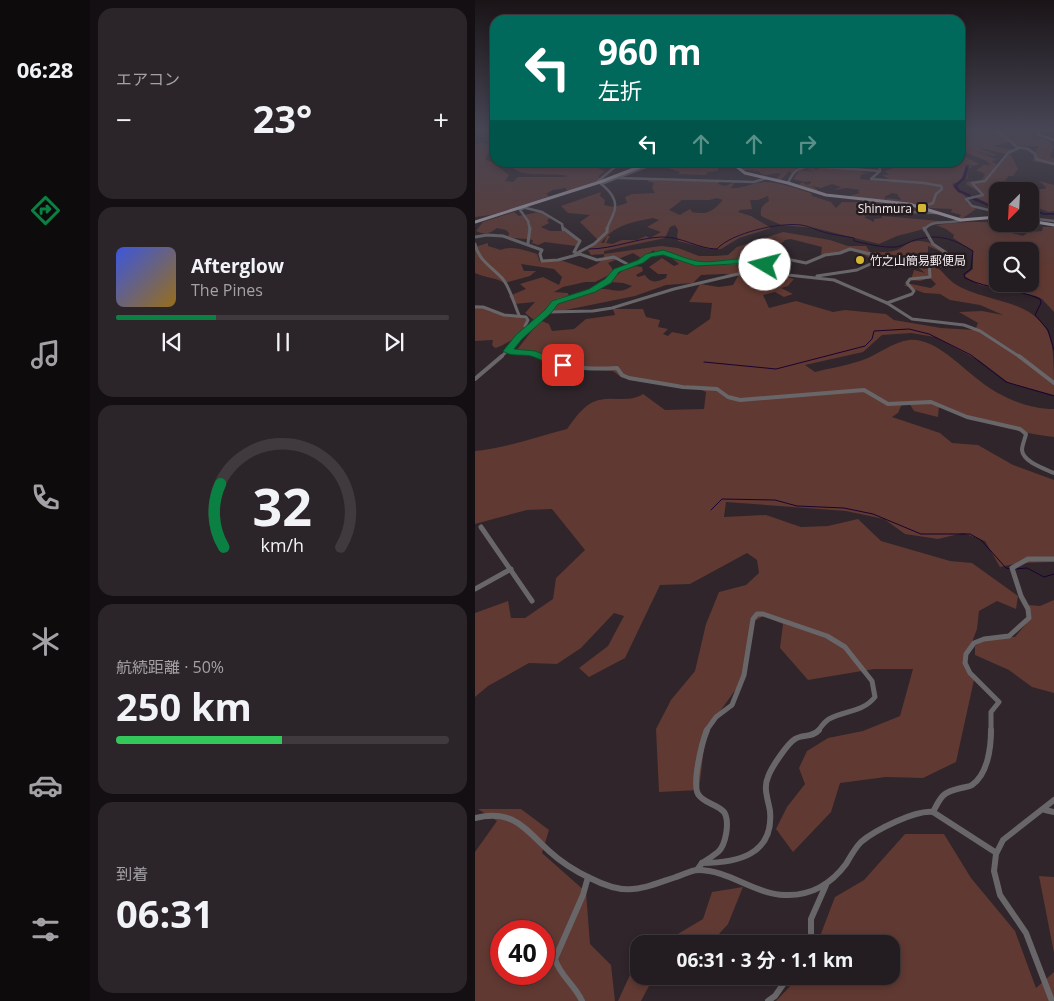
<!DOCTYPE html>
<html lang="ja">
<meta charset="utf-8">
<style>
body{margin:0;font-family:"Open Sans","Noto Sans JP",sans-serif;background:#2b2529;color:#f1f3f6;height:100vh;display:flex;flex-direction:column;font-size:19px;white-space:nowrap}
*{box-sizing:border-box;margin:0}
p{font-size:16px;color:#a3a1a5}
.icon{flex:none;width:28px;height:28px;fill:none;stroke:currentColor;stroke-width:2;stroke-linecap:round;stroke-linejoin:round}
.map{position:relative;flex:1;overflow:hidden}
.side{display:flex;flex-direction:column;gap:8px;padding:8px;background:#130f12;width:385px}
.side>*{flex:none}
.guide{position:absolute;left:15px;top:15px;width:475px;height:152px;border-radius:15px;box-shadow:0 2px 8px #0003,0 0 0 1px #403a3e;background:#00695c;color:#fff;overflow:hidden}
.needle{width:32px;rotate:204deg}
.fabs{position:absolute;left:514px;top:182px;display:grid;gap:10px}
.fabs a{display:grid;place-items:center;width:50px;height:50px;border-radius:10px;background:#231c20;box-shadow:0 2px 8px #0003,0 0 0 1px #403a3e;font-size:25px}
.speed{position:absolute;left:15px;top:920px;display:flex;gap:10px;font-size:25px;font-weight:700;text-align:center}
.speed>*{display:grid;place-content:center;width:65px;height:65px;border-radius:50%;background:#231c20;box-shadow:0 2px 8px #0003,0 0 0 1px #403a3e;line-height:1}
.speed .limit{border:8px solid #d22;background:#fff;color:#111}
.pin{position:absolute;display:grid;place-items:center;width:42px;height:42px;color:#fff;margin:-21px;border-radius:10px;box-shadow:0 2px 8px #0006}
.me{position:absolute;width:55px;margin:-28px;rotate:278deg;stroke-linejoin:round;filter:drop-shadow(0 0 4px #0008)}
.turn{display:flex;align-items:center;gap:18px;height:105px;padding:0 25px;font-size:22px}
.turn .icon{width:65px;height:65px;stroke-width:2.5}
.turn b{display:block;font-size:35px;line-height:42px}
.lanes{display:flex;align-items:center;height:48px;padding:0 25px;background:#0003;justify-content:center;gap:25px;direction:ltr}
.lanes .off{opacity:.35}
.big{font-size:38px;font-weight:700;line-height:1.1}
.side .tile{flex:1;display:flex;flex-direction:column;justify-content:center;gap:8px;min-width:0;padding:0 18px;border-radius:15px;background:#2b2529}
.side .dial{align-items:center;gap:0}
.dial svg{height:130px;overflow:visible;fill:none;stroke:#403a3e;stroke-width:7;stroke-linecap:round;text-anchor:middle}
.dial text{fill:#f1f3f6;stroke:none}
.song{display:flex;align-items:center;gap:15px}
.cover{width:60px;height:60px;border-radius:8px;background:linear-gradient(135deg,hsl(230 70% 55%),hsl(40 70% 35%))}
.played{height:5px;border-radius:2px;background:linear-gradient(90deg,#0b8043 30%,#403a3e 30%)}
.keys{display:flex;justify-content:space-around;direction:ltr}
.heat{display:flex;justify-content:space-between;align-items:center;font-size:28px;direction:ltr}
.charge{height:8px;border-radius:4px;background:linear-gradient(90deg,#34c759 50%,#403a3e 0)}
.trip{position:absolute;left:155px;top:935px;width:270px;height:50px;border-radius:15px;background:#231c20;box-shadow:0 2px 8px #0003,0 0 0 1px #403a3e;font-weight:700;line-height:50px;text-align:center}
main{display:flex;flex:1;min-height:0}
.menu{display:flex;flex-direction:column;width:90px;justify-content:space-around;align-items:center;background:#0e0b0d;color:#a3a1a5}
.menu .icon{width:35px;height:35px}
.menu .active{color:#0b8043}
.menu b{font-size:22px;color:#f1f3f6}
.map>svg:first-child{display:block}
.green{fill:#603932;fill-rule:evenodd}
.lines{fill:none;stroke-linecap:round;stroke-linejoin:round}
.stream{stroke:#1c0331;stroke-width:1}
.river{fill:#1c0331;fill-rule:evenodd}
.minor-far4{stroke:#696669;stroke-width:2.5}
.minor-far3{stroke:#696669;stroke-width:3}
.minor-far2{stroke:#696669;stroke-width:4}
.minor-far1{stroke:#696669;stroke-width:5}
.minor{stroke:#696669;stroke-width:6}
.major{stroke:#aba3ab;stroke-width:3}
.route{fill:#0b8043;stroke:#07532c}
.poi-dot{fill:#d3b635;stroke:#251c20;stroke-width:2}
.labels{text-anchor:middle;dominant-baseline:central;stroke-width:5;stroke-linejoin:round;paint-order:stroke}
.far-poi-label{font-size:12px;fill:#f4edf0;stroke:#251c20;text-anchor:end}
</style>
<main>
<nav class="menu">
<b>06:28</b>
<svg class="icon active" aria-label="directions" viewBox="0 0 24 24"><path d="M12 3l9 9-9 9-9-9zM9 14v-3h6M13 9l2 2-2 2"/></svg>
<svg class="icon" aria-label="music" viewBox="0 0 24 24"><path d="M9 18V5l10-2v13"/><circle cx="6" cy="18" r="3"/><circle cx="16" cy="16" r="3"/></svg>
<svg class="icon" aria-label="phone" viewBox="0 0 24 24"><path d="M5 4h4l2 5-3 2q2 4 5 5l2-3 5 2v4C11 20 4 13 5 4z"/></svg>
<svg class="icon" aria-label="climate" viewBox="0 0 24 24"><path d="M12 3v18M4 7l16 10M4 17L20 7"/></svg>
<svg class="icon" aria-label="car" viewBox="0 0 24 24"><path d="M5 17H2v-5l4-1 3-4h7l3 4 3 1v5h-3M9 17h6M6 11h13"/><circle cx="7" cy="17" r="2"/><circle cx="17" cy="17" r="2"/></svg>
<svg class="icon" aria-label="filters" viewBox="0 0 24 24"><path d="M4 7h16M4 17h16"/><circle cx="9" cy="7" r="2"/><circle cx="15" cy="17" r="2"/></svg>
</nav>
<section class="side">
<div class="tile"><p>エアコン</p>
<div class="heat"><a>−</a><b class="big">23°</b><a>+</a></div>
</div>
<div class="tile">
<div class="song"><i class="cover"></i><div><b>Afterglow</b><p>The Pines</p></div></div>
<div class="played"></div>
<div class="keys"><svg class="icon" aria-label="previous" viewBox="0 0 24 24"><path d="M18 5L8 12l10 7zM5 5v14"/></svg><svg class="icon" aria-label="pause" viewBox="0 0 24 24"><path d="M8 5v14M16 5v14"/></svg><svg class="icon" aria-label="next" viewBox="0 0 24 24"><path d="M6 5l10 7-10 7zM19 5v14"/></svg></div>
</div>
<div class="tile dial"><svg viewBox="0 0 100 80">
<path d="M14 69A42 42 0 1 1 86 69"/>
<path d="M14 69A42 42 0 0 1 12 30" stroke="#0b8043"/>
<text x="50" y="56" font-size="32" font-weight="700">32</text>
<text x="50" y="72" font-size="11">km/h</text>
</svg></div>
<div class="tile"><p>航続距離 · 50%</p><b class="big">250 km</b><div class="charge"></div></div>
<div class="tile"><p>到着</p><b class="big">06:31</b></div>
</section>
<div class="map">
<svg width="579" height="1001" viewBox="0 0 579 1001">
<rect width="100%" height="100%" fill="#2f252a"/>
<g class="green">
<polygon points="485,130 557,130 558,134 575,142 579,147 575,156 579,159 579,165 557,161 561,155 560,151 564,147 563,146 547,146 535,142 517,146 538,150 532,154 506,148 506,149 521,155 519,156 499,150 523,160 517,161 522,165 524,165 533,155 536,155 543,169 538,176 534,176 523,189 525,191 522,191 522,207 520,207 503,198 503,197 509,195 491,184 492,182 507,180 510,174 501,170 509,165 516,165 512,161 485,150"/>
<path d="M7,143L18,146L10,159L24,165L22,166L34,175L30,181L38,182L43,177H88L93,176C77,172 42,180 34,163H30L89,162L87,164C98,165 111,159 122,164L118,166L130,171L124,176L123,182L93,191L90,188L78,190L71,194L74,196L69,198L16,215L0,217V144Z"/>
<path d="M485,154L504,164L499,166L491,164L497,167L492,169L493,178L477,184L490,196L492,203L501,209L488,218H484L486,215L476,212L477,209L454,208L432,202L410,200L413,198L426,200L422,194L417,193L409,197L411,198L409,200L370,197L385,193L383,192L385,190L372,188L358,190L366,187L357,184L346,188L337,186L343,190L340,191L324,185L327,182L332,185L336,183V181L330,182L318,179L325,170L341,172L329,169L339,168L341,170C349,164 361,166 370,168L354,165L357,163H378L377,166L390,170L386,172L393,173L386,175L385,179L414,182L415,180L407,175H414L410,171L425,166H415L412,163L485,162Z"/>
<path d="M271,162H343L344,165L332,164V166C322,165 315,162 306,165L324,169L318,174L314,171L306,180L301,179L306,174L302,173L286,176L289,174L285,173L284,171L269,170L267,167L273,164Z"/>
<polygon points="200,163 232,163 236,167 244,163 248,163 243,168 243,171 233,172 230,175 203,174 205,172 190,167"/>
<path d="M174,180L245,181L243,184L250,186L260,182L256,188C264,190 279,182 290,182C305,182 322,189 336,193L337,196L356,202L361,208L367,202L420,203L414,205V207L448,212L411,211L389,217L399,222V219L407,218V216L477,222L454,225L449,229L422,236L404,244L340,228L306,225L286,216C285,208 287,205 294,201L293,196L283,200H275L277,209L265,210L263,212L276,216L296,228L264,238L246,249H234L203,241L202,236L203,230L200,225L195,227L190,238L129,251V254L186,246L203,248L224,256H240L253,255L262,247L308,232L355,240L373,246H391L395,252C404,252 413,253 422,250C427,248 431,244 436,242C449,238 469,246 478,257L476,265L463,268C469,273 474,280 480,284C513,305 567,297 577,345C579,361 579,378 579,395L534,383L505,361L460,337L436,333L407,335L388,352L330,365L340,372C355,368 370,366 385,361C401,356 417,342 434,340C459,337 486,367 505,381C525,397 553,409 579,409V437C539,432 501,421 464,406L463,417L439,411L434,403L427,404L423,413L417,417L465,433L477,443L503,445L538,465L579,480V562L544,563L525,567L510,541L488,533L463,539L430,534L409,519L371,511L251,502L249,517L291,515L326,527L353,526L383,519L406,541L475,561L497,563L543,596L541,609L522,601L504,611L502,629L491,658L499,680L481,762L448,778L411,777L365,783L356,812L318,852L301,829L312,807L330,784L324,768L332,751L353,738L388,731L425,716L438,669H399L333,680L305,648L308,624L288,616L278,622L266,682L231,731L224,790L184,792L181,729L196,700L220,671L231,624L244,592L271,585L284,573L282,560L272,553L215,584L185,585L150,658L114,677L104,668L133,646L149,616L139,613L106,648L82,664L54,663L13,686L0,697V613L33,601L36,618H50L78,599L81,578L110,550L77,509L52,510L0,524V451C31,448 61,437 92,429C100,418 110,403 124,400C140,396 154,403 168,394L190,410L229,409L231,392L218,386L147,378L138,371L103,369L80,360L41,351L59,328V320L50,313L60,302L39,304L34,296L51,289L45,284L68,277L84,285L87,277L79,269L46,264L49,271H61L55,276L29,283C20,277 10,278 0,273V247L13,243V246L26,250C37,245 51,251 62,254L65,262L88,261L112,269L122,264L129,258V254L116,255L113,250L123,240L105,222L115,215L93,213L86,206L126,192L125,196L130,200L129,205L139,207L152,203L150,197L157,194L180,193L177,188L179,183L172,181ZM242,198L248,200C236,212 234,215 217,212L215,209L205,215L194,210L207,200H235ZM178,218L184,220L172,227L186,232L175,238L171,236L162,240H147L137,244L131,243L135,236H132L129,243H126C139,225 157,222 178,218ZM316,239L347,247L346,255C373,256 372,242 399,261C419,253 439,259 459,260L462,257L453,253V246L465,251L470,256L469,261L457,263L440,261L441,266L450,273L439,270L436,280L445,281L455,278L461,284L456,288L436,284L428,285L449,293L465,294L475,300L505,305L528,315L507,311L484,312L503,323L500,330L466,328L419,320L411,314L370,310L358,312L321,301L294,308L288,295L300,292L309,297L318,294L306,288L313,286L319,279L277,267L260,265L264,261L277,260L279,252C291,250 302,249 310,240ZM179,250L180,252L187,250L204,264L199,266L187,258L174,267L183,274H192L191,278C182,282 176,284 170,275L163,277L161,275L168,271L167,267C154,263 143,274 134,282L148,283L157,286C144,295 138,288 126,289C120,290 116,293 111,294C105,296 100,296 94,297L93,293L79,292L88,287L110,282H120L138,273L137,268L133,263L158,253L166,258ZM249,274L263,276L258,285L244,287L225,284L214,302L237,303L235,319L212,335L197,332L193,336L188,334L193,329L183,327L185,320L171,317L168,309H138L140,315L111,319L99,329L77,331L74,324L67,321L76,313L160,296L191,285L218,283L226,275Z"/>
<polygon points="564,181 579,185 579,211 574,212 555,205 555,191 542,191 537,189 541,185 554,183 558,189 570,189 571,187"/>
<path d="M39,212L44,216L64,212L77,217L72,220L74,223L66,227L75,231H90L104,240L101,246L70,242L63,245L57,243L58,240C49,238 42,239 33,237L34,233L31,230L22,228C15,234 9,235 1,231L8,222Z"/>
<path d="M491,222H512L515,227L535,230L537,233L548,236L554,232L567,231L568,227H579V312L567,299L561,296L505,285L489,276L498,269V251L478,238L479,235L471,229L461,225ZM522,251H555V284H522Z"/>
<path d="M0,305L12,307L14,311L51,319L53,321L50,326L53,330C47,334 26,347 20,348L17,345L18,340L0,341Z"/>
<polygon points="579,600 579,693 557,687 534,670 500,655 500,646 513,637 540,637 555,619 554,605 565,606"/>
<path d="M3,809H46L74,830L67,853L111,892L115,944L136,965L140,1001H0V852L22,821ZM26,931H69V974H26Z"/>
<polygon points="430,834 469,834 496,878 540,931 561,988 579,972 579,1001 301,1001 325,976 416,976 416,944 342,944 360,897 389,880"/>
<polygon points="564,876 579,877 579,953"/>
<polygon points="268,887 253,924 235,944 186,944 228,919 237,892"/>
<polygon points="164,961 164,976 206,976 175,984 166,1001 143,1001 160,964"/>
</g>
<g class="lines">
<g class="stream">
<path d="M114,249C139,249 162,238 186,237C206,236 223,249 242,249C256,233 305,222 326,225C334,226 341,230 348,232C358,235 369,236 379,238V241C393,244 407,248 421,247C428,246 433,242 440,240C462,233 479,239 498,251L496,269L489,274L490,278C514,290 541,288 565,299L566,303L560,315L573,330L579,350"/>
<polyline points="229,362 301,369 390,346 397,339 399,331 434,329 454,334 496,355 531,382 579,396"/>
<polyline points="236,510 247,499 300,500 322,506 369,508 398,514 446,534 495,534 506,540 531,568 536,569"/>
<polyline points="540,569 552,568 569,577 579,574"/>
</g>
<g class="river">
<polygon points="491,165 494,166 491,178 482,186 485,190 496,195 496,197 495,197 483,192 478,186 487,178"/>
<polygon points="496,197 498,197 522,208 522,210 496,199"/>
<polygon points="555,208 569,213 579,213 579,215 569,215 555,210"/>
</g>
<g class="minor-far4">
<polyline points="522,130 542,147 553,149 560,154 561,159 579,164"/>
<polyline points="565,130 562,134 579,140"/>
<polyline points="404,162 405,171"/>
<polyline points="405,171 396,179 449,183 466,186 467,189 461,194 458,203 447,207"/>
<polyline points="144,178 279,182 292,178"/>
<path d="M313,183C318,171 323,168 335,166L405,171"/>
<polyline points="126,184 184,162"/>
<polyline points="47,207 67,212 87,224 88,230"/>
<polyline points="49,208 45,210 53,221 55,230"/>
<polyline points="522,212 497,206 491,199 508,195 497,183 510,181 533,153 544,148"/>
<polyline points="397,214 405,211 462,213"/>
<polyline points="555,218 579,221"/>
<path d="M132,230C133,224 136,220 138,215C145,200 134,190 123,181L146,162"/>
<path d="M449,230C457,218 474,225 486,220"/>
</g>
<g class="minor-far3">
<polyline points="88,228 105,241 99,252 122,260 139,257 154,265"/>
<polyline points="0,237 12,235 28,236 67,250 65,254 67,261 83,260 105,254"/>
<polyline points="53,243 55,228"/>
<path d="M0,244C4,261 16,266 27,278C35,287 39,304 44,315"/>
<polyline points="104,252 119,244 132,232 132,228"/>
<polyline points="274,260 297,256 331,263 350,255 365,253 375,249 407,257"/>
<polyline points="342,276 382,270 409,258 430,257 462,263 468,262 472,258 471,253 458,244 449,228"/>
<polyline points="412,303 437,294 439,291 432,283 435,279 455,277 454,262"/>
<polyline points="0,307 8,307 29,315 51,317 53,320 50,326 54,327"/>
<polyline points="74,312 118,311 137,308 199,289 263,274 306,273"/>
<polyline points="33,351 57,353 68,357"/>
<polyline points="26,357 83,300 117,291 133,281 142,271 165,262 174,255 189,252 221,264 263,263 278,260 313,275 359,280 412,303 437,319 489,325 505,331 545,357"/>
</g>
<g class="minor-far2">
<path d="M65,356C98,368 107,370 142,368L147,375L154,378L208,387L242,389L253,397L265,400L389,390L413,404L456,402L492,417L545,429L551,434C550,439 547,445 547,450C548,462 570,469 579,473"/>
<polyline points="544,356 579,383"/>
<polyline points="0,379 27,356"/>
</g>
<g class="minor-far1">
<polyline points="6,527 57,601"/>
<polyline points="0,589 36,569"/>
<path d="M231,731L241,717L257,705L269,675L278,619L282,614H288L352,636L370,647L397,681L400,697C387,713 370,710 354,719C349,722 346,727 343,731"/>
<polyline points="516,731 516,712 524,702 495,673 490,663 491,654 499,643 509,639 534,636 554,618 553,609 546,596 537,568 553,559 579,559"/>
</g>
<g class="minor">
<polyline points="570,810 579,812"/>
<path d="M458,812C466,796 468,792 486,788C490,787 494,787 497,785C513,774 516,747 516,730"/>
<path d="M0,818C38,809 49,828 74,851C86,862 100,871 115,878C152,897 165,889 201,877C208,875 216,870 223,870C254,870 279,894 310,895C336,896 356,884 371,864C375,857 380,848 386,842C400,830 440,810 458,812L520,852"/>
<path d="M227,863C262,863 299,855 295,811C293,799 288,788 293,777C296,768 312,744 320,739C328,734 337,738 344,730"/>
<path d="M227,863C232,860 238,856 243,852C251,845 255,821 249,812C242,804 228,803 223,794C217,783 227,742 232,730"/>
<polyline points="222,870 227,863"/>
<polyline points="336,944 336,919 351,885"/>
<path d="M107,1001C100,985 85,976 80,959L108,895L113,877"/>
<polyline points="293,1001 300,996 314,976"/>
<polyline points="577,1001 551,933 525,895 519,871 521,854 528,840 579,800"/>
</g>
<g class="major">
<polyline points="256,162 270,173 313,183 351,195 434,204 486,220 522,217"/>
<polyline points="555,221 579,225"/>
<polyline points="0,222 125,182 177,162"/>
</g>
</g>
<linearGradient id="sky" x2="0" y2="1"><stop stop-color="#1a1417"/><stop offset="0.48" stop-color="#474655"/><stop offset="1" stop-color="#474655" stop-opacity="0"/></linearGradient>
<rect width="579" height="270" fill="url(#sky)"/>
<path class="route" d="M188,250C199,253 210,259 222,261C243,265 277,251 294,265L290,268L277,263L221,266L188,255L176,257L168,263L144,272L136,283L120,292L83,304L76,313L47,339L39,349L60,351L91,363V367C79,369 67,359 56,356C47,354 35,357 28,351L41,335L70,310L77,301L114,289L130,279L139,269L163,260L171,254Z"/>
<g class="poi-dot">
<rect x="442" y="203" width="10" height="10" rx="2.5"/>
<circle cx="385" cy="260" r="5"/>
</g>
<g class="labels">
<g class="far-poi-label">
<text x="437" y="208">Shinmura</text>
<text x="395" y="260" text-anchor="start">竹之山簡易郵便局</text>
</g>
</g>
</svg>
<div class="fabs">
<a><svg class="needle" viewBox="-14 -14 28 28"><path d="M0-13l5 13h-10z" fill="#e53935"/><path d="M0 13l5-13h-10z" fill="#a3a1a5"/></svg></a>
<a><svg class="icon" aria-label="search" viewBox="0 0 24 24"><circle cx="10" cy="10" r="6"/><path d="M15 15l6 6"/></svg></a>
</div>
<div class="speed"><div class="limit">40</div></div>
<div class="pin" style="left:88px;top:365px;background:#d93025"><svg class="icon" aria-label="arrive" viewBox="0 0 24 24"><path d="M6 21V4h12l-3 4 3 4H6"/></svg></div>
<svg class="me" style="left:290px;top:265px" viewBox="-20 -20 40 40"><circle r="19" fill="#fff"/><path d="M0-13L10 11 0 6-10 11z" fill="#0b8043"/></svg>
<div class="trip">06:31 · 3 分 · 1.1 km</div>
<div class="guide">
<div class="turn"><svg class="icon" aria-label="left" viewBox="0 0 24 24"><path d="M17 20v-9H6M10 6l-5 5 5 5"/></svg><div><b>960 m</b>左折</div></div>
<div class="lanes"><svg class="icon" aria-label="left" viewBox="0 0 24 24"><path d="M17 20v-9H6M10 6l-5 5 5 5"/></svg><svg class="icon off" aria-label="ahead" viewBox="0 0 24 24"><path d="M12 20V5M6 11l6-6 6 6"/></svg><svg class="icon off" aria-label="ahead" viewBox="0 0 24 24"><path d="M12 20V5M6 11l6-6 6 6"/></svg><svg class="icon off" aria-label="right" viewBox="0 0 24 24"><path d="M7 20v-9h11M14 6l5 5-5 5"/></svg></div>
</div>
</div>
</main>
